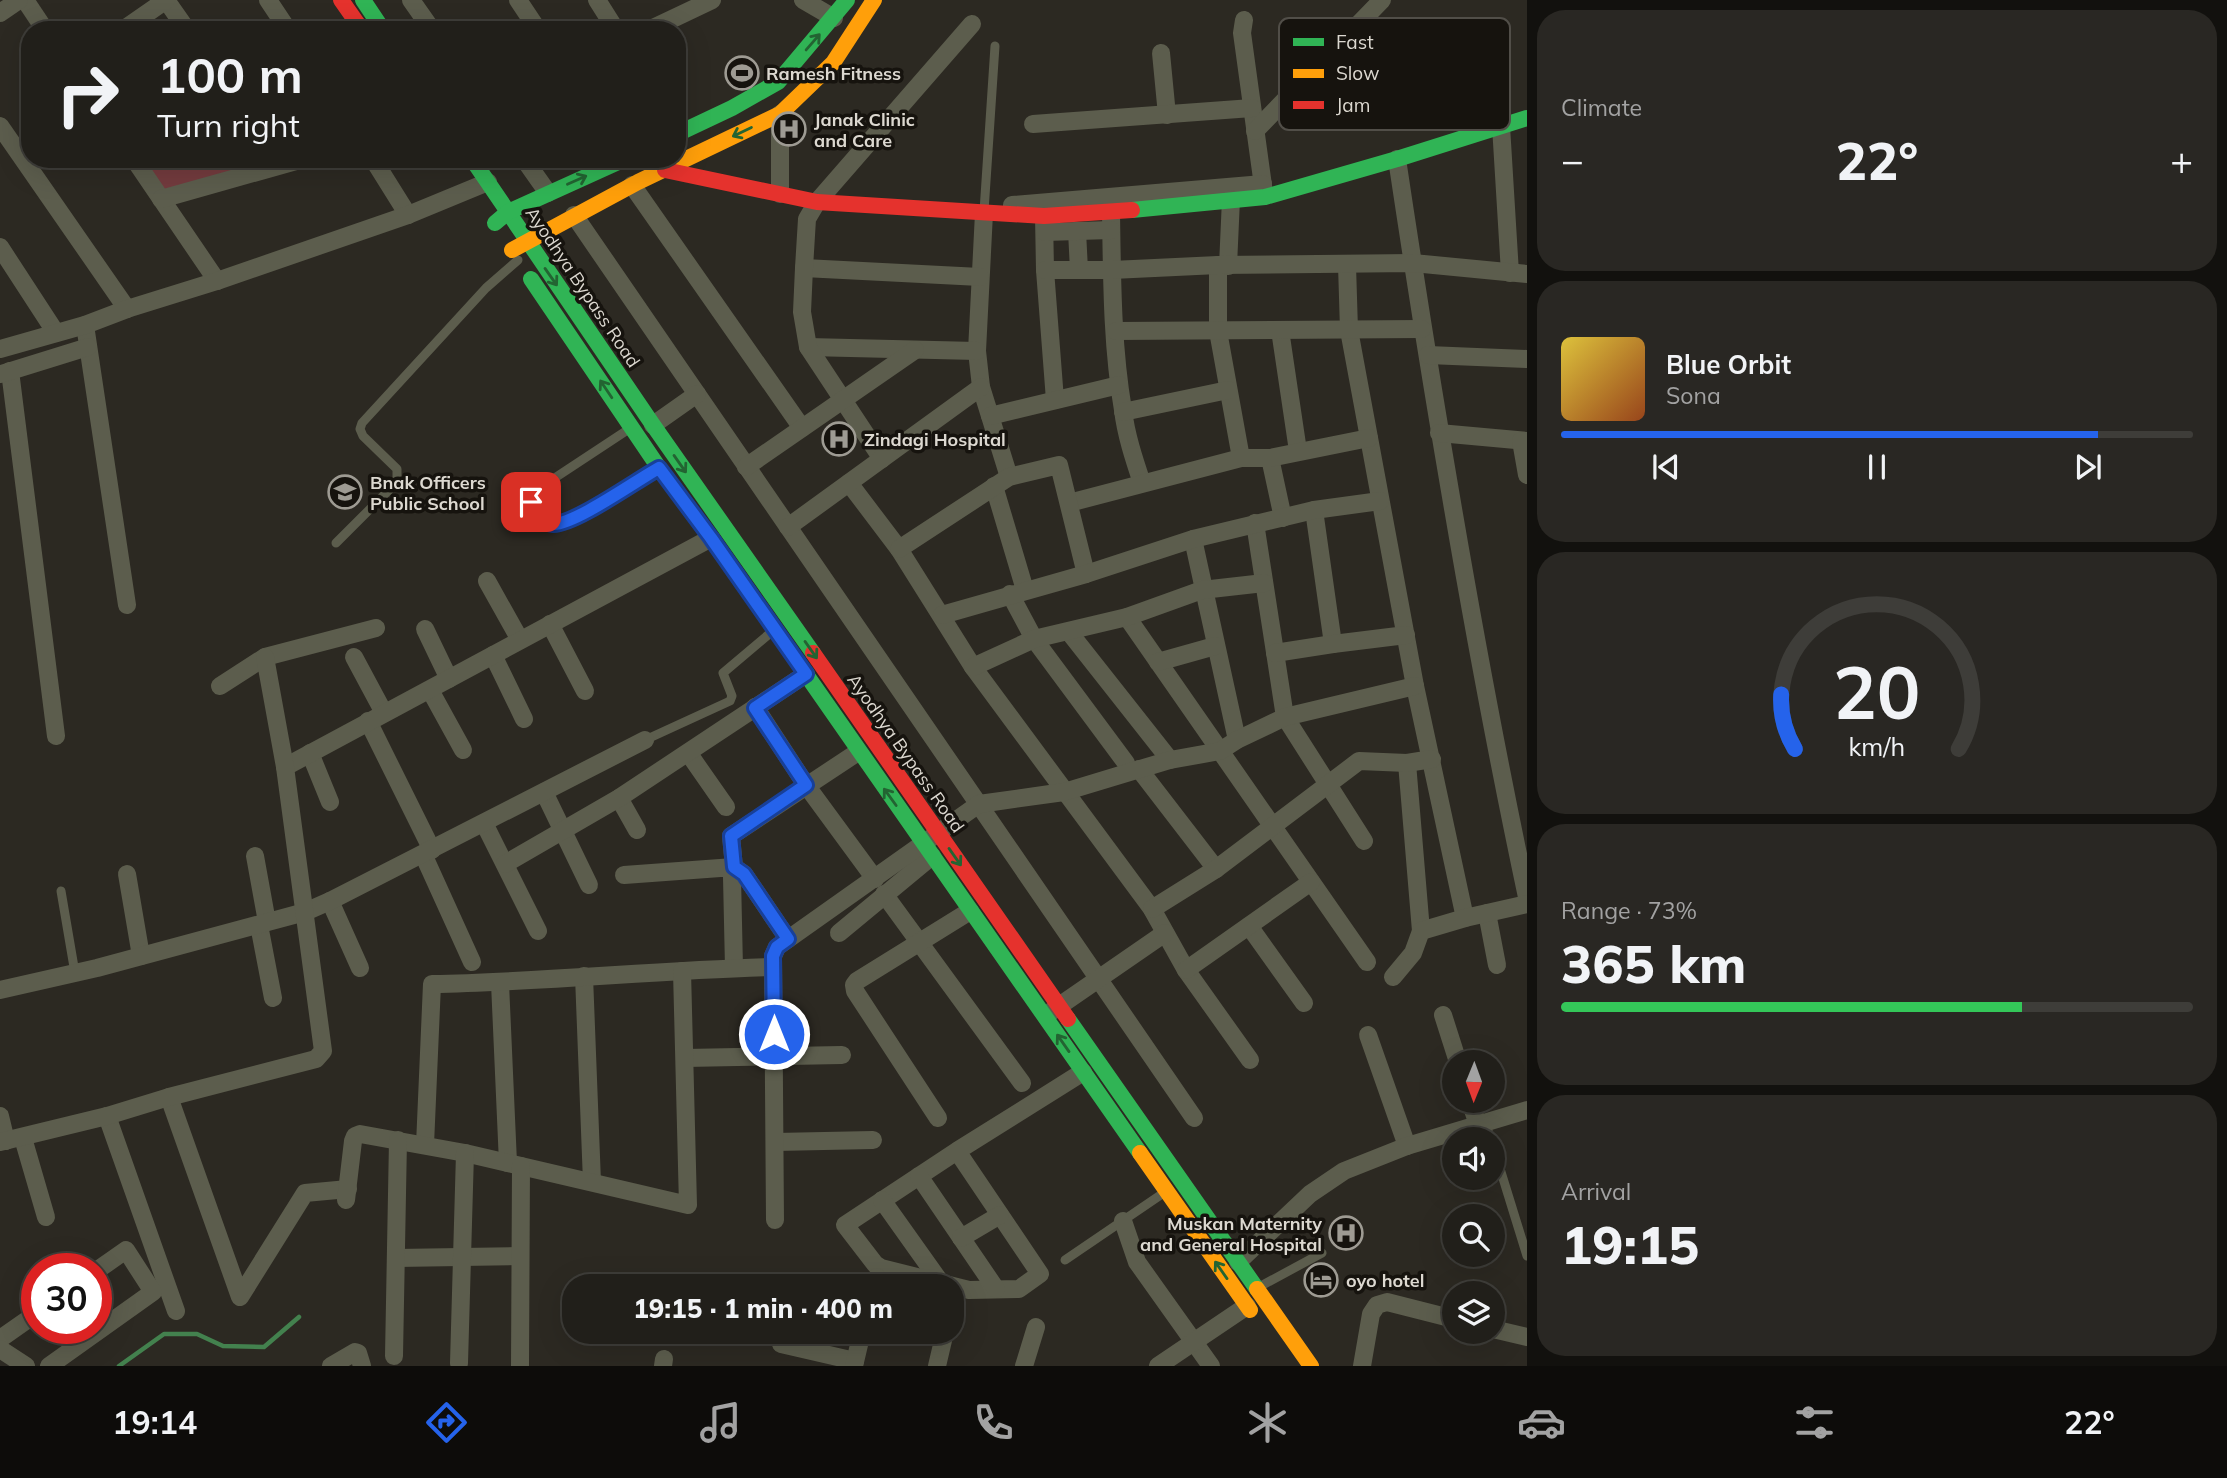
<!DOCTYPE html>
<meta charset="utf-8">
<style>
body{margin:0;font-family:Mulish,sans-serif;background:#292723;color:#f1f3f6;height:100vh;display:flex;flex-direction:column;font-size:26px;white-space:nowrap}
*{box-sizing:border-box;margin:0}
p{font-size:23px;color:#a2a2a2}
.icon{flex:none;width:38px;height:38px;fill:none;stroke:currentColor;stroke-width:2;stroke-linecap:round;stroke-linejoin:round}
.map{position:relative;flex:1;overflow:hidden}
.drawer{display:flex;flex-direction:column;gap:10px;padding:10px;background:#12110e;width:700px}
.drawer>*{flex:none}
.top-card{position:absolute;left:21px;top:21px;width:665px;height:147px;border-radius:28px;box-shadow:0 7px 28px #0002,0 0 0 2px #3e3d39;background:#211f1a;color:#f1f3f6;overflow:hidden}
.needle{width:46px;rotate:181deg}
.fabs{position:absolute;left:1442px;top:1050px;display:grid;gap:14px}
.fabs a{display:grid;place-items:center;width:63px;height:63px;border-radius:50%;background:#211f1a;box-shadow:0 7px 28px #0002,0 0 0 2px #3e3d39;font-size:35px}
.speed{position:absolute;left:21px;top:1253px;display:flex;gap:14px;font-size:35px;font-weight:700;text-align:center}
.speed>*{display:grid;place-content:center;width:91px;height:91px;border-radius:50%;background:#211f1a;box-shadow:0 7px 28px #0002,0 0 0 2px #3e3d39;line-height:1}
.speed .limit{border:10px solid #d22;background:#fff;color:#111}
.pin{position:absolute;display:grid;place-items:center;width:60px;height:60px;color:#fff;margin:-30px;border-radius:14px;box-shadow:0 4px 10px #0006}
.me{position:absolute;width:77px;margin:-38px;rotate:0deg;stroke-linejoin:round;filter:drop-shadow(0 0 5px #0008)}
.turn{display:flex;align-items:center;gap:24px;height:147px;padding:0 21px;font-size:32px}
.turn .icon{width:91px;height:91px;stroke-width:2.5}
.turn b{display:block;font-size:49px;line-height:60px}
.big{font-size:52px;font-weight:800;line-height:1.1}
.drawer .tile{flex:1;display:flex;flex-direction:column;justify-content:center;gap:10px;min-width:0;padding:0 24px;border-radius:28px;background:#292723}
.drawer .dial{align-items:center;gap:0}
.dial svg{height:182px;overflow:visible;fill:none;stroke:#3e3d39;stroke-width:7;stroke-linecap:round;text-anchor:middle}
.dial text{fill:#f1f3f6;stroke:none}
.song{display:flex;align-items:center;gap:21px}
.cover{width:84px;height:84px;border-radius:10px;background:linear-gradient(135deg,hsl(50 70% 55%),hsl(20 70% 35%))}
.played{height:7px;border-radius:4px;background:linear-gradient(90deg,#2563eb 85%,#3e3d39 85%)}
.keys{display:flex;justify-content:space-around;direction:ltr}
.heat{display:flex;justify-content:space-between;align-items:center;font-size:38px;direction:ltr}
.charge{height:10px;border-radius:5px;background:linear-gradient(90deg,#34c759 73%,#3e3d39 0)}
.trip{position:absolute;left:562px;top:1274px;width:402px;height:70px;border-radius:28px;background:#211f1a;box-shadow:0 7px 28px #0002,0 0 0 2px #3e3d39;font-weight:800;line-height:70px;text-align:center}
.tab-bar{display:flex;height:112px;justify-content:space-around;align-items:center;background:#0d0c0a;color:#a2a2a2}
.tab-bar .icon{width:49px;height:49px}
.tab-bar .selected{color:#2563eb}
.tab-bar b{font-size:32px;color:#f1f3f6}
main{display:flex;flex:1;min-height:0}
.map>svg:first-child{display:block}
.green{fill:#733b3e}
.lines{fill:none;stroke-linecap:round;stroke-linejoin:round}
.stream{stroke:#43814e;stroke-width:4.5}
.lane{stroke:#5c5d4d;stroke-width:9}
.street{stroke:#5c5d4d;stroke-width:18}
.fast{stroke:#30b455;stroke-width:16}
.slow{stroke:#ff9f0a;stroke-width:16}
.jam{stroke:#e5322d;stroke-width:16}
.oneway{stroke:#236432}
.route-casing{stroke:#184099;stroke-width:18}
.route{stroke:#2563eb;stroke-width:12}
.labels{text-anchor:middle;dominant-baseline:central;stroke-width:7;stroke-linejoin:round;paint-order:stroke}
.poi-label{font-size:18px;font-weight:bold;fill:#dcd8d0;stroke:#16130e;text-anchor:start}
.street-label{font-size:18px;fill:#dcd8d0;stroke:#16130e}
.key{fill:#16130e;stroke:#514e48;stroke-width:2}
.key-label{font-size:19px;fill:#dcd8d0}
</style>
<main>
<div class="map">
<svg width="1527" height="1366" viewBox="0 0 1527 1366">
<rect width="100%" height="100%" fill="#2c2922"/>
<polygon class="green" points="135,159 273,159 161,199"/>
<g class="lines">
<polyline class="stream" points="119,1366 164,1334 197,1334 223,1346 264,1347 299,1317"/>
<g class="lane">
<polyline points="984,211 995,46"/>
<path d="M629,429L538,489C533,495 529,501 533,509C536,514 543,522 549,524C569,528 638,480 657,468"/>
<polyline points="336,543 397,482 397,469 363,436 360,429 362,423 486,288 518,260"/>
<polyline points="645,740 730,701 732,696 723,673 775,629"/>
<polyline points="61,891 75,973"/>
<polyline points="1485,1123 1491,1139"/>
<polyline points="1493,1146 1527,1256"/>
<polyline points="1065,1260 1165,1192"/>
<polyline points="1259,1287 1322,1253"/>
</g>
<g class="street">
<polyline points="25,0 45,30"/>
<polyline points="166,0 187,30"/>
<polyline points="268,0 288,30"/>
<polyline points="411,0 432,30"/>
<polyline points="518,0 538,30"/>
<polyline points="597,0 616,30"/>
<polyline points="803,0 834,18"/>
<polyline points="0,13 19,0"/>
<polyline points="1244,20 1242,33 1264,193"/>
<polyline points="123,30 166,0"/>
<polyline points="649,30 712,0"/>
<polyline points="1161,53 1167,115"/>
<polyline points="780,114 780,194"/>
<polyline points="1033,124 1252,108"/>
<polyline points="0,126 127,309"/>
<polyline points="1501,126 1510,273"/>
<polyline points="1255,131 1382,0"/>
<polyline points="134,159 217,281"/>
<polyline points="373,159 408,215"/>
<polyline points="524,159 548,193"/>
<path d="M1397,159C1434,406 1475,653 1527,897"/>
<polyline points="632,185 802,428"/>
<polyline points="161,199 303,159"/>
<polyline points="1012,205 1263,184"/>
<path d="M1111,212C1112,278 1112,346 1123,410C1126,435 1134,459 1142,483"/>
<polyline points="984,213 977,351 981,387 1009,477"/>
<polyline points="574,215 1194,1118"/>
<polyline points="1044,216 1045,270 1055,400"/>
<polyline points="1077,231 1079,270"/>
<polyline points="1045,232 1111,230"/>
<polyline points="0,247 56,333"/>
<polyline points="1218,265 1218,331 1241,458"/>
<polyline points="1347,265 1349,330 1415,686 1465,918"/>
<polyline points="1228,266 1231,199"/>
<polyline points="804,268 980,277"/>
<polyline points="1045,270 1112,270 1218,265 1413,263 1527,274"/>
<polyline points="85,325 127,605"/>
<polyline points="1280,330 1298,451"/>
<polyline points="1116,331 1422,329"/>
<polyline points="808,347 977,351"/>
<polyline points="0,349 85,325 127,309 217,281 408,215 488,182"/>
<polyline points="1428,355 1527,359"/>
<polyline points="10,371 56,736"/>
<polyline points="1,374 88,347"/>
<polyline points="1123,412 1228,390"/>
<polyline points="990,416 1119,385"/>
<polyline points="653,425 697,394"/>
<polyline points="1439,433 1527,441"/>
<polyline points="1521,441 1527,475"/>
<polyline points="1270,458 1283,518"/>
<polyline points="882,459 808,347 802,312 804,268 807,219 817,202 972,24"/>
<polyline points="746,467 915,350"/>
<polyline points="849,483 899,549 973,667 1152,909 1186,970 1250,1060"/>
<polyline points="994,486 1025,590"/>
<polyline points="1069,503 1241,458 1270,458 1369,438"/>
<polyline points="1314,510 1333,644"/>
<polyline points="1255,523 1285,717 1364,841"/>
<polyline points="788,527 981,387"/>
<polyline points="1193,539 1237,740"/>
<polyline points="899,549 1009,477 1059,465 1086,574"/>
<polyline points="487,581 520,640"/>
<polyline points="1010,594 1034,639 1126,763"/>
<polyline points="942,615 1086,574 1193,539 1314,510 1380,501"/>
<polyline points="1127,617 1367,962"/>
<polyline points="550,624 585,691"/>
<polyline points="425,629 449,679"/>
<polyline points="1069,632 1170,760"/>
<polyline points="1275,653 1333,644 1406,635"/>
<polyline points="493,655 524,719"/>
<polyline points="354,657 384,713"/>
<polyline points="1158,662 1215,646"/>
<polyline points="973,667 1034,639 1127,617 1202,590 1264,583"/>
<polyline points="220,686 265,657 376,628"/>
<polyline points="430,690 463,750"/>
<polyline points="755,707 806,785 875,879"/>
<polyline points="368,721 432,850"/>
<polyline points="310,753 330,802"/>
<polyline points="689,754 726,807"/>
<polyline points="1407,763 1421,931"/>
<polyline points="285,767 711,538"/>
<polyline points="1139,769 1216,869"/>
<polyline points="544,792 589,885"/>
<polyline points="619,798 637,830"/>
<polyline points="484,823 538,931"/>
<polyline points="423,854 472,962"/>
<polyline points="255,856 267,922"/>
<polyline points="505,864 619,798 806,674"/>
<polyline points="127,874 141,956"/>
<polyline points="624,875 734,867 732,877 734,968"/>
<polyline points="884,894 1022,1083"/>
<polyline points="330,901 360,968"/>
<polyline points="1152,909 1216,869 1359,761 1407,763 1432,759"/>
<polyline points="1487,913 1497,965"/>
<polyline points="259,925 273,998"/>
<polyline points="1249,926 1304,1003"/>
<polyline points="839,933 932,856"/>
<polyline points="788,939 744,874 734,867 731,836 858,752"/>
<polyline points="1186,970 1311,882"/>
<polyline points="584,976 592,1182"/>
<polyline points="1393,977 1413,953 1421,931 1465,918 1527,904"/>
<polyline points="500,983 508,1163"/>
<polyline points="0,990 97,968 305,912 330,901 645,740"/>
<polyline points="1052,1011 1165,933"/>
<polyline points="1443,1015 1458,1062"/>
<polyline points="1368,1035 1407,1146"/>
<polyline points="685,1058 842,1055"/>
<polyline points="169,1097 240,1297 305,1193 348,1189"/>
<polyline points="1470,1101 1478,1125"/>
<polyline points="0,1116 6,1141"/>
<polyline points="107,1116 176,1311"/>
<polyline points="938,1118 855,991 854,985 857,981 970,911"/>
<polyline points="23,1138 46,1217"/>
<polyline points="0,1142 107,1116 169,1097 316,1059 323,1051 285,767 265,657"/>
<polyline points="775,1142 873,1140"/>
<path d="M425,1145L432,984C546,982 659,970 773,967"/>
<polyline points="957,1151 1040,1274 1019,1289 969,1290 881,1268 875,1264 845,1225 957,1151 1083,1072"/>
<polyline points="919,1176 996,1289"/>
<polyline points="346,1200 353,1141 355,1136 360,1134 465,1153 688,1205 682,971"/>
<polyline points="882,1200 941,1283"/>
<polyline points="775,1220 773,956 777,947 979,804 1064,792 1170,760 1220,751 1237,740 1285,717 1415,686"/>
<polyline points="1123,1221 1137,1262 1211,1366"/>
<polyline points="961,1238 1000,1215"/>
<polyline points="396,1258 520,1256"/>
<polyline points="1238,1262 1310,1194 1344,1171 1407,1146 1527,1110"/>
<polyline points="785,1285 790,1286"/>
<polyline points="874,1286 877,1277"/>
<polyline points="1493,1329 1527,1337"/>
<polyline points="0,1339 37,1313"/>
<polyline points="781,1344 855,1361"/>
<polyline points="0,1349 26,1366"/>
<polyline points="394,1356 398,1140"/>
<polyline points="459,1363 465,1153"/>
<polyline points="49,1366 153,1292 126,1250 96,1271"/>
<polyline points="331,1366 355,1352 358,1353 362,1366"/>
<polyline points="520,1366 521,1166"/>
<polyline points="663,1366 664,1359"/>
<polyline points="854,1366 862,1332"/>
<polyline points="937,1366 945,1332"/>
<polyline points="1024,1366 1036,1327"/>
<polyline points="1158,1366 1247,1306"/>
<polyline points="1362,1366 1371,1314 1377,1305 1387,1302 1454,1319"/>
</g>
<g class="fast">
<polyline points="363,0 383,30"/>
<polyline points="677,134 732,108 778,82 847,0"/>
<polyline points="472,159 653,425 813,653"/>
<polyline points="1132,210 1265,197 1397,159 1527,118"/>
<polyline points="495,223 508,212 625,159"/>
<polyline points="531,279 659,468 707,532"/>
<polyline points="803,670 1140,1153"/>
<polyline points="1068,1019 1257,1289"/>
</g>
<g class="slow">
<polyline points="512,250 638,182 780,114 833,63 874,0"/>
<polyline points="1140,1153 1250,1310"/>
<polyline points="1257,1289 1311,1366"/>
</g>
<g class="jam">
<polyline points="341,0 362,30"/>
<polyline points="665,170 817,202 1044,216 1132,210"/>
<polyline points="813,653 1068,1019"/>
</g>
</g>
<defs><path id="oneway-shaft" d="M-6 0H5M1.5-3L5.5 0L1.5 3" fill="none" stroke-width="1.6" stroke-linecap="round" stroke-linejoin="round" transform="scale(1.75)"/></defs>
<g class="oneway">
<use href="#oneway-shaft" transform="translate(813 42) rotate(-49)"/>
<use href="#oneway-shaft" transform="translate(742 132) rotate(154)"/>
<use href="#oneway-shaft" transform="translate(577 180) rotate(-24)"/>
<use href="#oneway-shaft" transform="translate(551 277) rotate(55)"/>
<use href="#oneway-shaft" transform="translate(606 389) rotate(-124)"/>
<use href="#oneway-shaft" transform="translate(680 464) rotate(55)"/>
<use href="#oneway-shaft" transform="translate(811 650) rotate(55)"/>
<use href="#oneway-shaft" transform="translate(890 797) rotate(-126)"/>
<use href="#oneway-shaft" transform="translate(955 857) rotate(55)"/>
<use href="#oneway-shaft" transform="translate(1063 1043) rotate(-125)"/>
<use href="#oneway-shaft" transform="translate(1221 1270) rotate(-125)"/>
</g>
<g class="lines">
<defs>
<path id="route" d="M531,502C533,512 542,523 553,524C574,525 637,480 659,468L711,538L806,674L755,708L806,785L731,836L734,867L744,874L788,939L777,947L773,956L774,1034"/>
</defs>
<use href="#route" class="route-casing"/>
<use href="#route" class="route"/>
</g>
<defs>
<symbol id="stadium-ring" viewBox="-11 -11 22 22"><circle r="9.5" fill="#16130e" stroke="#9e9b93" stroke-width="1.5"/><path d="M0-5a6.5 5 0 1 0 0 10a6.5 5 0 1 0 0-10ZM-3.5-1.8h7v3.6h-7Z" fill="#9e9b93"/></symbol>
<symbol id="hospital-ring" viewBox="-11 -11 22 22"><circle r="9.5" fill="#16130e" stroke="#9e9b93" stroke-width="1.5"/><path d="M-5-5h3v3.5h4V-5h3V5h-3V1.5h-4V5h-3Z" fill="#9e9b93"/></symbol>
<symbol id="school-ring" viewBox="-11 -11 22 22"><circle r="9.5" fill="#16130e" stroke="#9e9b93" stroke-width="1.5"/><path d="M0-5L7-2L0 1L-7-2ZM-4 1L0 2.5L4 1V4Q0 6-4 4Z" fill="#9e9b93"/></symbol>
<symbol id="hotel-ring" viewBox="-11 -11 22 22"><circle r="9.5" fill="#16130e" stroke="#9e9b93" stroke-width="1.5"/><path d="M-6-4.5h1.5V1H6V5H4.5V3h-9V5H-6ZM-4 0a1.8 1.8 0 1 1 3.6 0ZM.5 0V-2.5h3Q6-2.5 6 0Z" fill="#9e9b93"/></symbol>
</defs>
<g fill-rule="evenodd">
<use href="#stadium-ring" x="723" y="54" width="38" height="38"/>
<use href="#hospital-ring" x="770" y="110" width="38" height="38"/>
<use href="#hospital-ring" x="820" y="420" width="38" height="38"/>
<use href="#school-ring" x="326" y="473" width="38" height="38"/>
<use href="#hospital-ring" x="1327" y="1214" width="38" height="38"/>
<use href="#hotel-ring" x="1302" y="1261" width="38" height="38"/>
</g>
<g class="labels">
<g class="poi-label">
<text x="766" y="73">Ramesh Fitness</text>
<text x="814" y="119">Janak Clinic<tspan x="814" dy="21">and Care</tspan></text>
<text x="864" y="439">Zindagi Hospital</text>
<text x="370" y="482">Bnak Officers<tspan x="370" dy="21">Public School</tspan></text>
<text x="1322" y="1223" text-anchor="end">Muskan Maternity<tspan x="1322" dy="21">and General Hospital</tspan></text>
<text x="1346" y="1280">oyo hotel</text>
</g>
<g class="street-label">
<text transform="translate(583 287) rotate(56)">Ayodhya Bypass Road</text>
<text transform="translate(906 753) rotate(55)">Ayodhya Bypass Road</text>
</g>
</g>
<rect x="1279" y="18" width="231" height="112" rx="10" class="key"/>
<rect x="1293" y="38" width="31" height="8" fill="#30b455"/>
<rect x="1293" y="69" width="31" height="9" fill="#ff9f0a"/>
<rect x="1293" y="101" width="31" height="8" fill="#e5322d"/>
<g class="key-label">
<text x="1336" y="49">Fast</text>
<text x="1336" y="80">Slow</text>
<text x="1336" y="112">Jam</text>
</g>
</svg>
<div class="fabs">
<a><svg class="needle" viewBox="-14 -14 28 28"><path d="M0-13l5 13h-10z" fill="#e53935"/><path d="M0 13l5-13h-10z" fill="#a2a2a2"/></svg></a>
<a><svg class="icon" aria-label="sound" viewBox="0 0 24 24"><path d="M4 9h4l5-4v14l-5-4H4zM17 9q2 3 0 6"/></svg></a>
<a><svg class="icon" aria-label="search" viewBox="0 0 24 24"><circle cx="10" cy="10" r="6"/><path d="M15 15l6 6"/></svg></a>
<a><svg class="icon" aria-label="layers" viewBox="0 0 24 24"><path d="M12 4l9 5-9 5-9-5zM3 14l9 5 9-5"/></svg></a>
</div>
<div class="speed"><div class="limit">30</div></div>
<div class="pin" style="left:531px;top:502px;background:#d93025"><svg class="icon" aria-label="arrive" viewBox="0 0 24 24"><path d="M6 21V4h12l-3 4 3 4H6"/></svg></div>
<svg class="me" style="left:774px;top:1034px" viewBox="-20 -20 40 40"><circle r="17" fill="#2563eb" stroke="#fff" stroke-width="3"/><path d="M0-11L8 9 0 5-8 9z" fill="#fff"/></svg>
<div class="trip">19:15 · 1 min · 400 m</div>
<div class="top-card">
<div class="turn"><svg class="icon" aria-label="right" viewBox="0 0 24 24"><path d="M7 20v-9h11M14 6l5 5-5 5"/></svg><div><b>100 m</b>Turn right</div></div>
</div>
</div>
<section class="drawer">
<div class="tile"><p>Climate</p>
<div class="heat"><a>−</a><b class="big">22°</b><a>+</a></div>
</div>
<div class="tile">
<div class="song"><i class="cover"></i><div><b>Blue Orbit</b><p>Sona</p></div></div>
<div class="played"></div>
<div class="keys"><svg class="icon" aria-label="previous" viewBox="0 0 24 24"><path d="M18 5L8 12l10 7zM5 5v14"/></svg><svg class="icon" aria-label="pause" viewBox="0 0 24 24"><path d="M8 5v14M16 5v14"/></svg><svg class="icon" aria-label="next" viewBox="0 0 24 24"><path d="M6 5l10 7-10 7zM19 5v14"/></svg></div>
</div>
<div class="tile dial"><svg viewBox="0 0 100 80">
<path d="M14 69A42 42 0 1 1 86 69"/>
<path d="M14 69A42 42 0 0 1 8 45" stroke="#2563eb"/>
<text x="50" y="56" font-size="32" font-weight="700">20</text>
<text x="50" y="72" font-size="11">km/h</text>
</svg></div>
<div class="tile"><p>Range · 73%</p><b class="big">365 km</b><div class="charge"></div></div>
<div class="tile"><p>Arrival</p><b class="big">19:15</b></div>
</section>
</main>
<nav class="tab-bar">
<b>19:14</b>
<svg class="icon selected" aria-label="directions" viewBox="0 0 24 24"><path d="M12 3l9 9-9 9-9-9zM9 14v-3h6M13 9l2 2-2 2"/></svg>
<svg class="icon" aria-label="music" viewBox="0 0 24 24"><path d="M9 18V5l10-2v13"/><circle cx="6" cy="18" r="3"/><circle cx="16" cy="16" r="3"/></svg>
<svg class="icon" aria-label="phone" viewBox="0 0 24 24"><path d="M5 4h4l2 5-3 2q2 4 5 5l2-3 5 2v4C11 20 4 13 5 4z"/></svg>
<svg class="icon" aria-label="climate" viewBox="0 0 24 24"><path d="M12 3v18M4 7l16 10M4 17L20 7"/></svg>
<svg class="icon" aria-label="car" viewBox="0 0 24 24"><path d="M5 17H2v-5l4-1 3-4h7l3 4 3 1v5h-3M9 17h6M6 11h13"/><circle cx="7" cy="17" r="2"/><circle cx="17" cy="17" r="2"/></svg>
<svg class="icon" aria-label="filters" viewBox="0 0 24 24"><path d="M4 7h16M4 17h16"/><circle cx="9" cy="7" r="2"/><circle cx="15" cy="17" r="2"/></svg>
<b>22°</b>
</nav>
